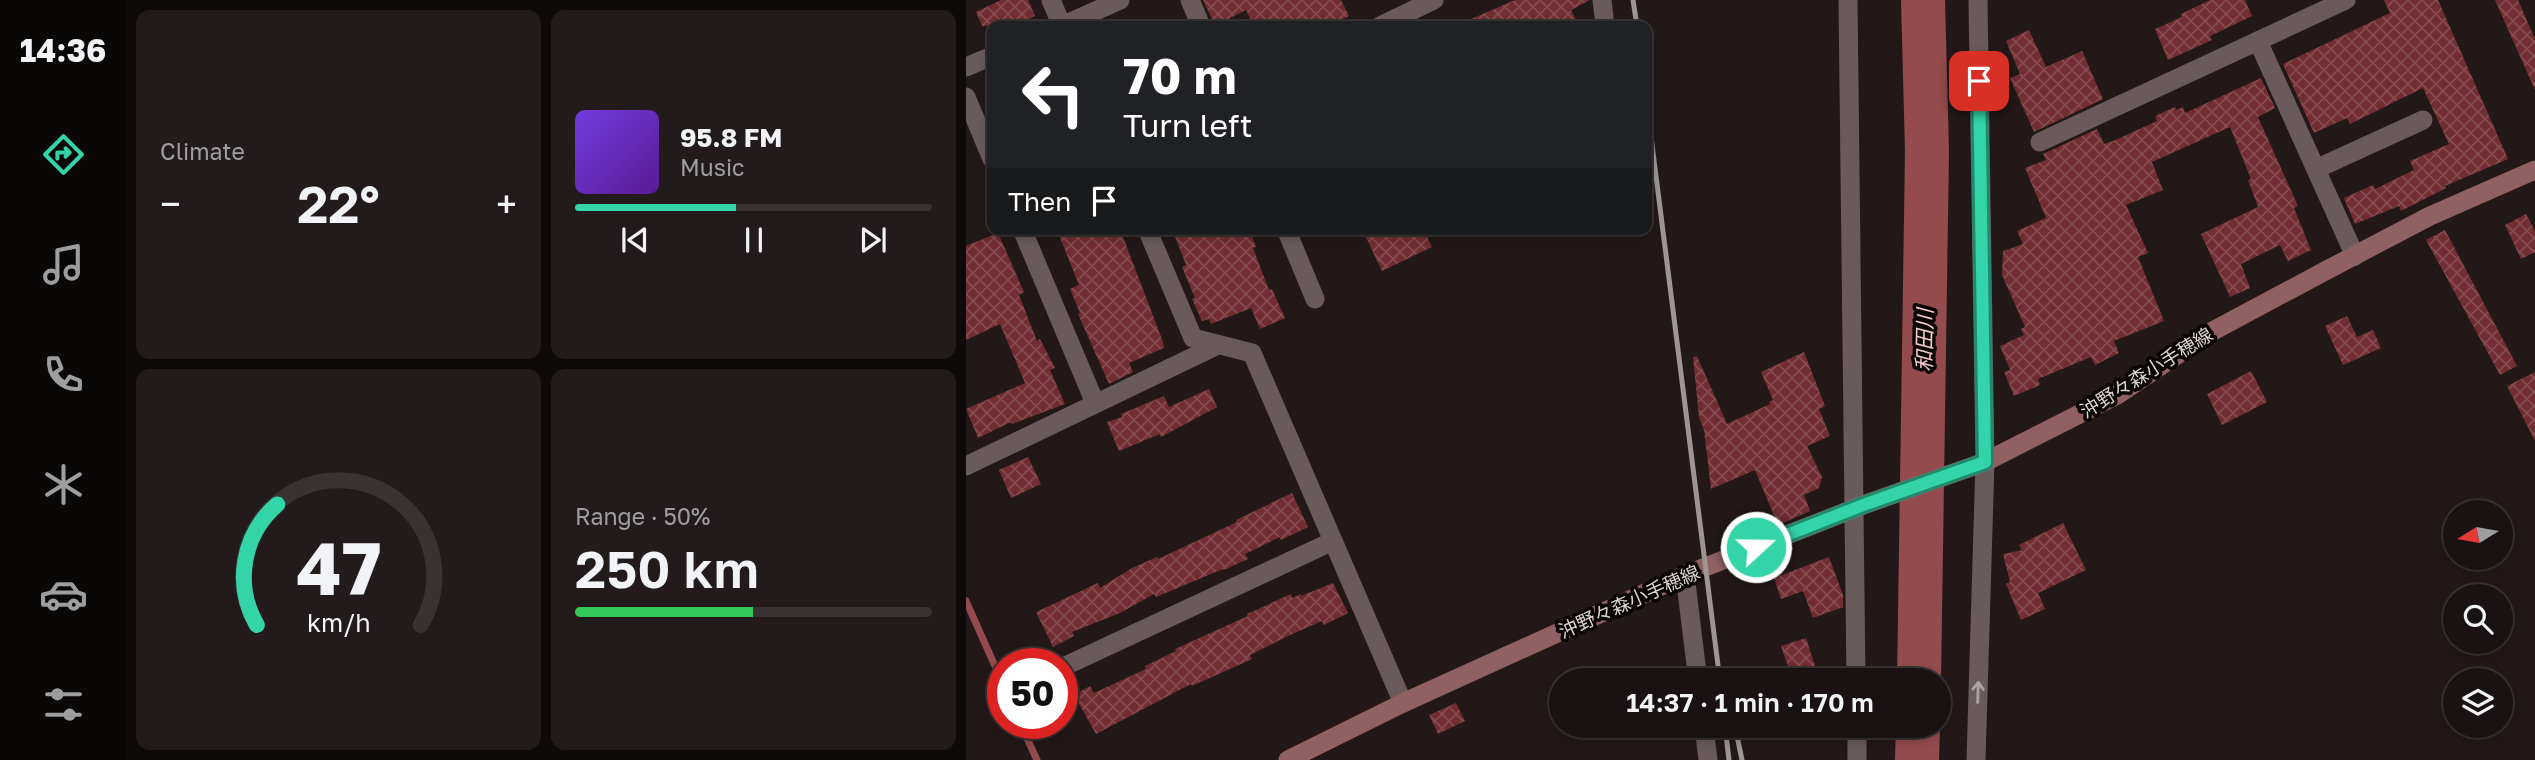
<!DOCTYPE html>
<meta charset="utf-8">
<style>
body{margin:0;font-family:"Golos Text","Noto Sans JP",sans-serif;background:#231b1b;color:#f1f3f6;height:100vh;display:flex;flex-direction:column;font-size:26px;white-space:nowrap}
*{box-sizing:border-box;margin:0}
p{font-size:23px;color:#9f9e9f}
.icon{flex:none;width:38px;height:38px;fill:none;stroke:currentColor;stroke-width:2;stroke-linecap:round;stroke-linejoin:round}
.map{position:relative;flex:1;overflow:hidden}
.side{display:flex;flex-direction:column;gap:10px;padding:10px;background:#0e0a0a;width:840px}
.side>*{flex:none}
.hud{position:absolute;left:21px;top:21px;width:665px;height:214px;border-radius:14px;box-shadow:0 4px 10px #0003,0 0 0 2px #383232;background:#202124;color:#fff;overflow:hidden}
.needle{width:46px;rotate:259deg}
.fabs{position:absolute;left:1477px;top:500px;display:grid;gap:14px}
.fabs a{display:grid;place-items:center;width:70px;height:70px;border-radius:50%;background:#1a1212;box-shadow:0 4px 10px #0003,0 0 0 2px #383232;font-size:35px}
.speed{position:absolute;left:21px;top:648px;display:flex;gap:14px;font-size:35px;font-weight:700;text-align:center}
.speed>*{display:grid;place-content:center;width:91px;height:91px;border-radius:50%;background:#1a1212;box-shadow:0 4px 10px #0003,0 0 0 2px #383232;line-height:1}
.speed .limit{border:10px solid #d22;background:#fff;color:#111}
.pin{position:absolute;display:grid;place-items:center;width:60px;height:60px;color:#fff;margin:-30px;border-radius:14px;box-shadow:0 4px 10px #0006}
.me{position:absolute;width:77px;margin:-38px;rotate:69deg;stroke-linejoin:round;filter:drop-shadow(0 0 5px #0008)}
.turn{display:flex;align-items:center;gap:24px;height:147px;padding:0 21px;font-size:32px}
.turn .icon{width:91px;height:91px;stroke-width:2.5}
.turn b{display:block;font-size:49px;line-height:60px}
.then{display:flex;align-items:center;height:66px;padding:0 21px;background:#0003;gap:14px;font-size:26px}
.big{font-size:52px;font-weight:600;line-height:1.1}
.side .tile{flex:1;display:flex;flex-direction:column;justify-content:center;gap:10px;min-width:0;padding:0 24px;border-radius:14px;background:#231b1b}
.side .dial{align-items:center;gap:0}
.dial svg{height:182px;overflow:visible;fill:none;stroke:#383232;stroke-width:7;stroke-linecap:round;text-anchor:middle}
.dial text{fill:#f1f3f6;stroke:none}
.song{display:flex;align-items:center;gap:21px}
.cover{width:84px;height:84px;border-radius:10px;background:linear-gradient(135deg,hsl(260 70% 55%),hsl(270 70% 35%))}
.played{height:7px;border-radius:4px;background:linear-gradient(90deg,#33d4a8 45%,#383232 45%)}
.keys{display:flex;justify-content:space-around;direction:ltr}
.heat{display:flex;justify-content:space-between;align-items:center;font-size:38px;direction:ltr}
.charge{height:10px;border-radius:5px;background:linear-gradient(90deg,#34c759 50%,#383232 0)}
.side .tiles{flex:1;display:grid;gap:10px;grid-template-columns:repeat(2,1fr)}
.trip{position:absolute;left:583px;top:668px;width:402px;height:70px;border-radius:35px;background:#1a1212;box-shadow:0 4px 10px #0003,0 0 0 2px #383232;font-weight:600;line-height:70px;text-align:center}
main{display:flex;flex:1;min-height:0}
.menu{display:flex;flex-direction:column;width:126px;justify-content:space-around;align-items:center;background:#0a0707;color:#9f9e9f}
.menu .icon{width:49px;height:49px}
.menu .current{color:#33d4a8}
.menu b{font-size:32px;color:#f1f3f6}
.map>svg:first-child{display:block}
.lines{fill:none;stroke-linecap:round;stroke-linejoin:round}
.stream{stroke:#934b4d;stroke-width:7}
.river{stroke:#934b4d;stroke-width:44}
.building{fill:url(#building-cross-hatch)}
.minor{stroke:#695b5b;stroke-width:19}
.secondary{stroke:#916062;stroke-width:19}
.rail{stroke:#9d9494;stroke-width:5}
.oneway{stroke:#aea4a4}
.route-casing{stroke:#218a6d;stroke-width:18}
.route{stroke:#33d4a8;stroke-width:12}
.labels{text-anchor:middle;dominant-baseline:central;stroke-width:7;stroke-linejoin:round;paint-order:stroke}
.street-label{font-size:19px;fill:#dcd4d4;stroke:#090505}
.water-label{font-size:21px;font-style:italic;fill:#f9cccc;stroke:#090505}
</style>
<main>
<nav class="menu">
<b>14:36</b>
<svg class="icon current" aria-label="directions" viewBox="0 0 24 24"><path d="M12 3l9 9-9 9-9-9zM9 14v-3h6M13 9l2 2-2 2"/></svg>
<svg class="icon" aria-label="music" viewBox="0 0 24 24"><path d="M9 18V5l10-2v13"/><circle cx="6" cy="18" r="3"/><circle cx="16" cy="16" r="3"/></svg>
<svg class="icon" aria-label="phone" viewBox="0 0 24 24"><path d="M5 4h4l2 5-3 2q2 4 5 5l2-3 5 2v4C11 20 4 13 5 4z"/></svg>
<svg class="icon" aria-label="climate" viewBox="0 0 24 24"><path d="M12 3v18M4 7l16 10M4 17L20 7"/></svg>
<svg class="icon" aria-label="car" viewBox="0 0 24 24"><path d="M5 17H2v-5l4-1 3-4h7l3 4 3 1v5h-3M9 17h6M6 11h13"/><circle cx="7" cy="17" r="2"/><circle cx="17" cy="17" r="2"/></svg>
<svg class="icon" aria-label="filters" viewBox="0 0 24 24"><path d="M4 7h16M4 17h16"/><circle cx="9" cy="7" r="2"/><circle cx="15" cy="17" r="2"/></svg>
</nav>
<section class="side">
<div class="tiles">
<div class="tile"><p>Climate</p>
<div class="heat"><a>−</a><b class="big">22°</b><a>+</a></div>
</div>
<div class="tile">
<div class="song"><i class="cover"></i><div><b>95.8 FM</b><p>Music</p></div></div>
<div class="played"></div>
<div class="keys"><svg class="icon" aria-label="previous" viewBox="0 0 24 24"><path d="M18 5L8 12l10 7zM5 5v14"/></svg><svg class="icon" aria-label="pause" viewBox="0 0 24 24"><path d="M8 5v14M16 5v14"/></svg><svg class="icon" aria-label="next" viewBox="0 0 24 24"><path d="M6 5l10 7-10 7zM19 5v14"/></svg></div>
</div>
<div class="tile dial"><svg viewBox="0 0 100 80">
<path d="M14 69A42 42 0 1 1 86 69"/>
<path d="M14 69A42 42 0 0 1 23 16" stroke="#33d4a8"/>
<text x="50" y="56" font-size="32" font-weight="700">47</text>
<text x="50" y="72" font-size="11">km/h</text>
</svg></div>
<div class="tile"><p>Range · 50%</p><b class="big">250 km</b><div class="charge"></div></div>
</div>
</section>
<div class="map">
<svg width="1569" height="760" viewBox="0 0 1569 760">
<defs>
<pattern id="building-cross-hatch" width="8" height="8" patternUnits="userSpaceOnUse" patternTransform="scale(1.75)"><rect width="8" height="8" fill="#712d31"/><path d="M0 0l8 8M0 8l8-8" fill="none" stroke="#854b4e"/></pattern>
</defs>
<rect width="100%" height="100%" fill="#231818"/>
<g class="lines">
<g class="stream">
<polyline points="0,601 37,684"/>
<polyline points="54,723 71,760"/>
</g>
<g class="river">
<polyline points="953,681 961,151 957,0"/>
<polyline points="951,760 952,726"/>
</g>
</g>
<g class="building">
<polygon points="35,0 62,0 69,16 58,21 61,26 16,26 10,12"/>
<polygon points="237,0 375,0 383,16 363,26 288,26 280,10 249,26"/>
<polygon points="549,0 624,0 605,10 613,26 590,26 586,19 572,26 489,26"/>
<polygon points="1244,0 1279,0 1286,16 1244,36 1246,40 1202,60 1189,29 1216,17 1215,14"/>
<polygon points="1418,0 1472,0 1542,159 1479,186 1480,188 1435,211 1433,206 1389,224 1378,198 1407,185 1409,189 1448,170 1444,161 1483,144 1457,88 1384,124 1381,118 1348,133 1317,64 1424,13"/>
<polygon points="1529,0 1552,0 1569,39 1569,90"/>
<polygon points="1063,30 1080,67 1116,51 1137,99 1068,132 1044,78 1054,74 1040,41"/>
<polygon points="1295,78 1309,108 1292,117 1332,206 1328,208 1345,250 1322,261 1314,245 1275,264 1284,288 1264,297 1235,234 1292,207 1282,180 1285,179 1264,127 1186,162 1197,190 1160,205 1182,253 1172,257 1198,321 1148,341 1153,353 1129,365 1125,357 1072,379 1074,385 1048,396 1038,372 1044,370 1034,346 1058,335 1055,329 1059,327 1036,275 1037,251 1057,244 1051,231 1080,218 1059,168 1080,160 1077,154 1131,129 1138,144 1147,141 1191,121 1189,116 1209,107 1210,110 1217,107 1219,113"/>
<polygon points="1560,214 1569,231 1569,252 1555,259 1539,225"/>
<polygon points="106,229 154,229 197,342 198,348 163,363 167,372 143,384 112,314 114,313 104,289 113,285 93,235"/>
<polygon points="206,229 283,229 290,247 287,248 303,290 306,289 319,318 294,329 285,308 245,324 243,319 236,321 226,299 229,298 216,267 220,265"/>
<polygon points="396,229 457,229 466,247 416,271"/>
<polygon points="1479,230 1551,366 1534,375 1460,240"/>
<polygon points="32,233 58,292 53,295 71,341 74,339 89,368 84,370 99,404 46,424 45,422 12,438 0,409 59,383 34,324 0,340 0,246"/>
<polygon points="1381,316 1391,337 1407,330 1415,348 1377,365 1359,326"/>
<polygon points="838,352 859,406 853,409 864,436 841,446 856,477 853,488 838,495 844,511 812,525 789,470 745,489 738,430 733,417 727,357 731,356 761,424 804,404 803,402 807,400 795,372"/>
<polygon points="1285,371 1301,402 1256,425 1241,394"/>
<polygon points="1569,372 1569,441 1541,386"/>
<polygon points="243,389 251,407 195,437 194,434 153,451 141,422 156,417 155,414 198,396 203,407"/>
<polygon points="62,457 75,484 45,498 33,470"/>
<polygon points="326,493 342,527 315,540 314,537 279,554 282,559 258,570 257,569 190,597 188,594 154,613 106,632 108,636 87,647 70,612 132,583 134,588 166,568 191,557 192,559 271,522 270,520"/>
<polygon points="1097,523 1120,570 1072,593 1079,609 1055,620 1040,584 1044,582 1037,554 1056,550 1053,545"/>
<polygon points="863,557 877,595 877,607 847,618 837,591 815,599 808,578"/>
<polygon points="367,583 382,613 358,625 356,621 322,636 284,655 286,659 226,686 225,684 130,734 108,695 124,686 128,693 180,669 179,666 210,651 209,649 282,616 281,614 325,594 326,598 335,594 335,596"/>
<polygon points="840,638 854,681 827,681 815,646"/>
<polygon points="490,703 499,721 472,734 463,715"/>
</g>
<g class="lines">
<g class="minor">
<polyline points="85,0 96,26"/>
<polyline points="224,0 235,26"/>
<polyline points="636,0 639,26"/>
<polyline points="882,0 890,681"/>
<polyline points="96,26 154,0"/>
<polyline points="414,26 468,0"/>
<polyline points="1292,41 1389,256"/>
<polyline points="0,67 26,56"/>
<polyline points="0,97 26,159"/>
<polyline points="1074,142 1380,0"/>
<polyline points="1350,169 1457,120"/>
<polyline points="56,229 129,403"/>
<polyline points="181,229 227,338 286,353 437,703"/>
<polyline points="320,229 349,299"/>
<polyline points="0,466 252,345"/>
<polyline points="719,575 732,681"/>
<polyline points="97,667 367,541"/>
<polyline points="738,726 742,760"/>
<polyline points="891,726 891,760"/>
<polyline points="1010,760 1019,462 1012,0"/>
</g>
<polyline class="secondary" points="322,760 437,703 719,575 900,504 1019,462 1151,395 1245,332 1361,270 1464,216 1569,170"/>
<g class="rail">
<polyline points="667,0 671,26"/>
<polyline points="681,105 754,681"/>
<polyline points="759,726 763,760"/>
<polyline points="769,726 776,760"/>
</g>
</g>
<defs><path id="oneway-shaft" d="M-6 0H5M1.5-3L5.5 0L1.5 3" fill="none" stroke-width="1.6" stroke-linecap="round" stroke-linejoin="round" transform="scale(1.75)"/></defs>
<use class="oneway" href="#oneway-shaft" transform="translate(1012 692) rotate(-88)"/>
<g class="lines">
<defs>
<polyline id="route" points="790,547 900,504 1019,462 1013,81"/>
</defs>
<use href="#route" class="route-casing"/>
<use href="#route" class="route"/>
</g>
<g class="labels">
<g class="street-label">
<text transform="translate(1180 372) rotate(-32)">沖野々森小手穂線</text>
<text transform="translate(663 601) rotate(-24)">沖野々森小手穂線</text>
</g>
<g class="water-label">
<text transform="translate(958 340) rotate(-89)">和田川</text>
</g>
</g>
</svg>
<div class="fabs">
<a><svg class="needle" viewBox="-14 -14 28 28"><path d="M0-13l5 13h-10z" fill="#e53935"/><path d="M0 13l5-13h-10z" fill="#9f9e9f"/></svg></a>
<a><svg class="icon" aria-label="search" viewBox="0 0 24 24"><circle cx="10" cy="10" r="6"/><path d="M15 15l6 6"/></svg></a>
<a><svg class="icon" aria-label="layers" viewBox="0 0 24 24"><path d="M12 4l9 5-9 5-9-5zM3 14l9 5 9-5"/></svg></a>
</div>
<div class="speed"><div class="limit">50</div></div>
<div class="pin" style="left:1013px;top:81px;background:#d93025"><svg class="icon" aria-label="arrive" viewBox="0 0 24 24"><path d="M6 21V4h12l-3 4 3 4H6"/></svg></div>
<svg class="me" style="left:790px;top:547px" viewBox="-20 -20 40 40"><circle r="17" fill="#33d4a8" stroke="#fff" stroke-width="3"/><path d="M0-11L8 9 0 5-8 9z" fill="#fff"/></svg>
<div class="trip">14:37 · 1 min · 170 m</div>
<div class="hud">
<div class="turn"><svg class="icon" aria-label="left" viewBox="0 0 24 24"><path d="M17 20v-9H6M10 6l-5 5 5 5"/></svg><div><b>70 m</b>Turn left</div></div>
<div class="then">Then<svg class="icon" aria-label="arrive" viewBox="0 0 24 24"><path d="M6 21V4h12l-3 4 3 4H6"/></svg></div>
</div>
</div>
</main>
